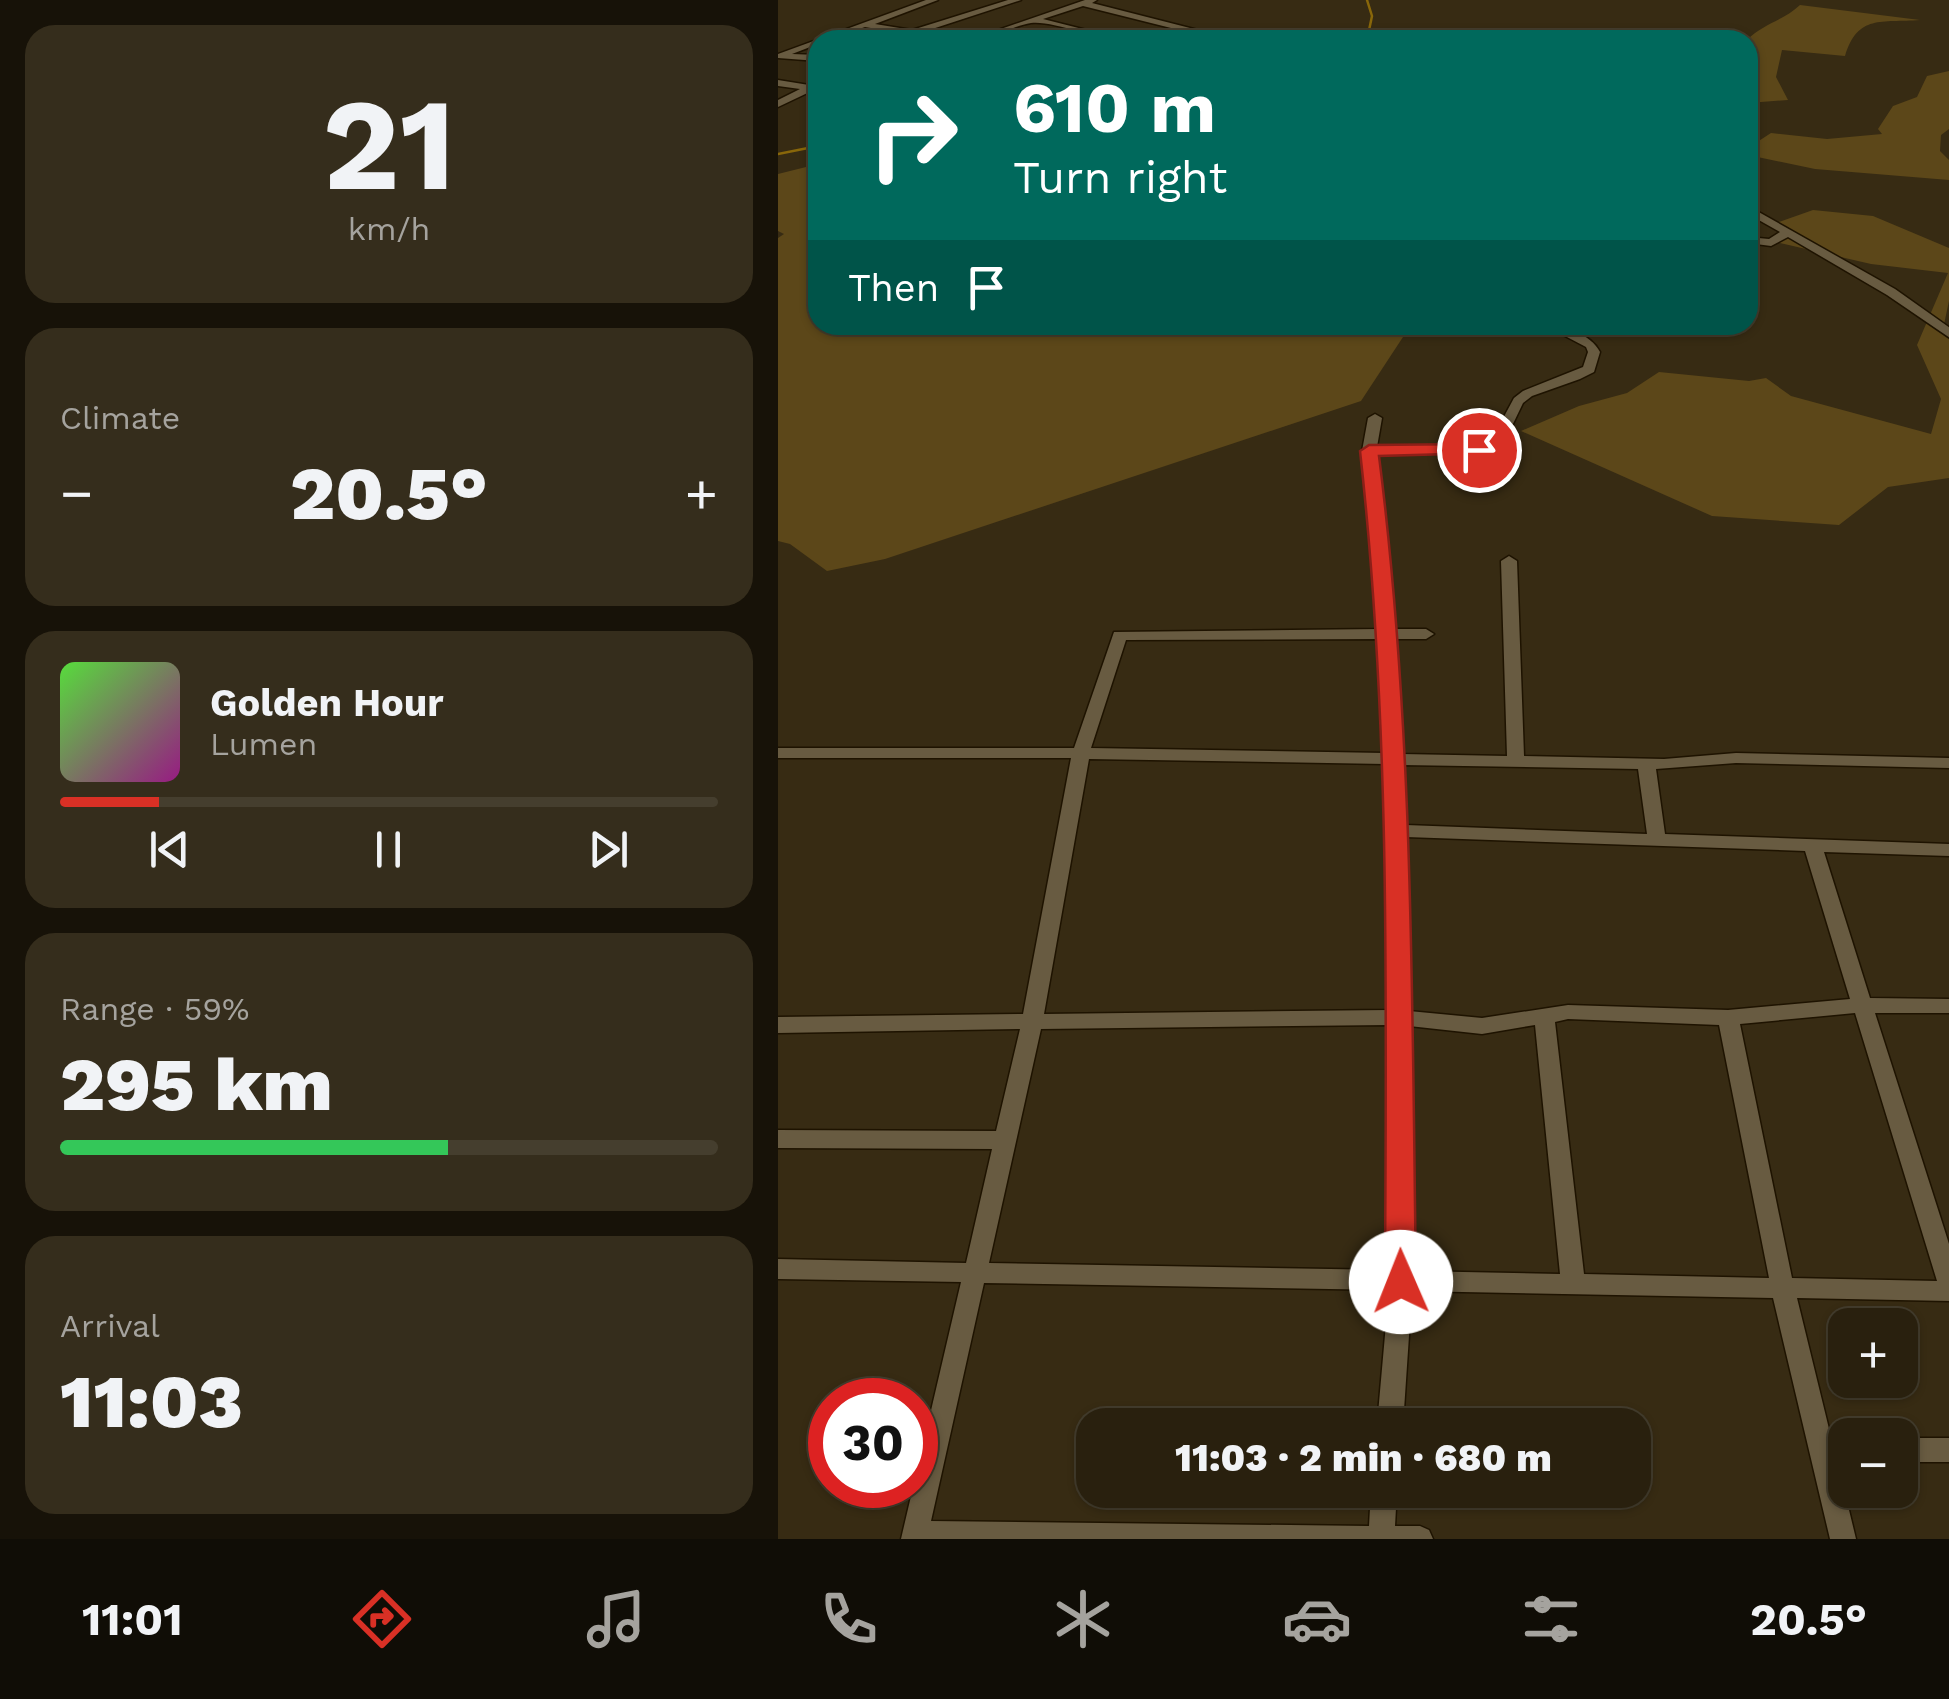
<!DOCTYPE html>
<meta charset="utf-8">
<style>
body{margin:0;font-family:"Work Sans",sans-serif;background:#352d1c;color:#f1f3f6;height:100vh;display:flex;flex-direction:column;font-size:38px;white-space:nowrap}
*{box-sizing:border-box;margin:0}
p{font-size:32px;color:#a5a39e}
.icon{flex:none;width:55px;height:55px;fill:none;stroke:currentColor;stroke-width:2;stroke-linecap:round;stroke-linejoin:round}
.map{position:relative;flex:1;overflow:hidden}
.side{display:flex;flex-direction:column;gap:25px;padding:25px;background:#171208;width:778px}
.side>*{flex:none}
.guide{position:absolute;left:30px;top:30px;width:950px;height:305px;border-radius:30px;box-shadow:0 2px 8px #0004,0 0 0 2px #453e2e;background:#00695c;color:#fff;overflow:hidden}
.buttons{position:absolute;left:1050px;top:1308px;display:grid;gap:20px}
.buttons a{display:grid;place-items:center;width:90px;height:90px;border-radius:20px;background:#29200e;box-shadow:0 2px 8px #0004,0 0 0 2px #453e2e;font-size:50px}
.speed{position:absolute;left:30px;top:1378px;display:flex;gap:20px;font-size:50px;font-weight:700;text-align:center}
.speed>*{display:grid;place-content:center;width:130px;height:130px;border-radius:50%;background:#29200e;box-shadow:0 2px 8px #0004,0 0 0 2px #453e2e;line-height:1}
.speed .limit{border:15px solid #d22;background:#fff;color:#111}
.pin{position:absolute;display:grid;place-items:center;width:85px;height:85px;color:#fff;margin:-42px;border:5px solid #fff;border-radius:50%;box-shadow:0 2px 10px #0007}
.me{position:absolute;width:110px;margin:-55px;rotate:359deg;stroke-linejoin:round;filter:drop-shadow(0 0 8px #0008)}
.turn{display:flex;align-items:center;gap:35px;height:210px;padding:0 40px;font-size:45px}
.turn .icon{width:130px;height:130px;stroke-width:2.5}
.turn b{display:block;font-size:70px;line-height:85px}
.then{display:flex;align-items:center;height:95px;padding:0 40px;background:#0003;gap:20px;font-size:38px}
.big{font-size:75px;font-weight:800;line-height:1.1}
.side .card{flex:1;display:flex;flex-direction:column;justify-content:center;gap:15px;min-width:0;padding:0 35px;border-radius:30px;background:#352d1c}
.side .dial{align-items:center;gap:0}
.dial b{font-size:130px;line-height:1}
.song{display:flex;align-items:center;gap:30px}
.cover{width:120px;height:120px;border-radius:15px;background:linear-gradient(135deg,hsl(110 70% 55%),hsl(310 70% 35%))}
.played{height:10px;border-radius:5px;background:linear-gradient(90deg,#d93025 15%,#453e2e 15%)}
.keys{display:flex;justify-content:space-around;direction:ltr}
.heat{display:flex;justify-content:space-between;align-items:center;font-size:55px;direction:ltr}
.charge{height:15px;border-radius:8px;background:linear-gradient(90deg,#34c759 59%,#453e2e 0)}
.trip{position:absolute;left:298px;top:1408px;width:575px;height:100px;border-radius:30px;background:#29200e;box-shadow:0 2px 8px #0004,0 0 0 2px #453e2e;font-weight:800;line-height:100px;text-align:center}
.dock{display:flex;height:160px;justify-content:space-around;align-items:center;background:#100d06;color:#a5a39e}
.dock .icon{width:70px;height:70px}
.dock .on{color:#d93025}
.dock b{font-size:45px;color:#f1f3f6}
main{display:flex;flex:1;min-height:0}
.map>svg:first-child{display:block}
.green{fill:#5c4719}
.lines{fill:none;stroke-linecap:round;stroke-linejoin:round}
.stream{stroke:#89670a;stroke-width:2.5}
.minor-casing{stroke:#1e1300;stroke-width:3}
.minor{fill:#685b41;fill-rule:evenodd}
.route{fill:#d93025;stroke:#8d1f18;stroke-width:2.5}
</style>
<main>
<section class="side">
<div class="card dial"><b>21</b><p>km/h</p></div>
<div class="card"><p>Climate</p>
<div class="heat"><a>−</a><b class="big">20.5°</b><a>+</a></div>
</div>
<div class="card">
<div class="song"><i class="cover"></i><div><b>Golden Hour</b><p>Lumen</p></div></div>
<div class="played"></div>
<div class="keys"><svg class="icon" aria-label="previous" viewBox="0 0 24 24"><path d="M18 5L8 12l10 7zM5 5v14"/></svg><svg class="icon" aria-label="pause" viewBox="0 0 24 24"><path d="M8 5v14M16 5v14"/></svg><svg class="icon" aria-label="next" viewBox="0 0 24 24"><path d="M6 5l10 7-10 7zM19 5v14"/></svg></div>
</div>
<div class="card"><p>Range · 59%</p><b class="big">295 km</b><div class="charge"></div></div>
<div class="card"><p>Arrival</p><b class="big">11:03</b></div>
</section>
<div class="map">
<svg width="1172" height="1539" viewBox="0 0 1172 1539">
<rect width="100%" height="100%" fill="#372b13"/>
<g class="green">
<path d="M1022,5L1142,20C1103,23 1080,14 1067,56L1004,50L998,77L1010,100L970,103L969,40C986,23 1005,21 1022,5Z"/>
<polygon points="1171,71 1171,129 1163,135 1162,151 1171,160 1171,180 1037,169 970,155 970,148 993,133 1049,139 1104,134 1100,129 1115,106 1139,97 1149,76"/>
<polygon points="40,164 40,325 592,325 625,337 583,401 107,559 49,571 12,544 0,541 0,238 6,234 0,231 0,174"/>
<polygon points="1035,210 1095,216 1171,248 1171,301 1165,329 1172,334 1171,478 1110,487 1061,525 934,516 743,431 801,406 849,393 881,372 971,381 988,378 1013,396 1153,434 1163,399 1139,345 1170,273 1093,264 1002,243 1001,222"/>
</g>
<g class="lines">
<g class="stream">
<polyline points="589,0 594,16 589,40"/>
<polyline points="0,154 40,146"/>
</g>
<defs>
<g id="minor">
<polygon points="148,0 160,0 97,24 134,30 230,0 243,0 145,32 182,40 163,40 87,27 50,40 40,40 40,44 14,54 40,55 40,61 0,58 0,54"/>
<path d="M307,0H319L314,3L459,40C440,40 420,29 403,30C390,31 379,40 365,40L393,28L305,6L265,19L348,40C321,40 273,20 253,23C231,27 213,40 191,40Z"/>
<polygon points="0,80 31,85 40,81 40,88 0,107 0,100 22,89 0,86"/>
<polygon points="970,206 1117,289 1172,328 1172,338 1109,295 1010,237 993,246 970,243 970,237 991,239 1002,232 970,214"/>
<path d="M766,325C785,325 813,334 822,352L816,372L802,379L754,396L745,403L733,428L711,451L598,455L616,629H648L656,634L648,639H617L624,754L729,756L723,561L731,556L739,561L746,756L886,759L958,753L1172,758V768L958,763L878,769L887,834L1172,844V856L1046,852L1092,998L1172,999V1013H1097L1172,1247V1301L1019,1298L1053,1437H1068V1461L1059,1460L1078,1539H1052L995,1298L634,1291L625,1425H599L611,1290L206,1283L153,1521L591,1526L593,1490H619L617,1526H642L651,1530L655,1539H123L183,1282L0,1279V1259L188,1263L214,1149L0,1148V1130L218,1131L242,1029L0,1033V1017L245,1014L293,758H0V748H296L336,632L600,629L584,451L590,418L597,414L604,418L599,447L702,444L722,424L736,398L745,391L805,367L810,352L808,347ZM601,639L606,753L313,748L348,640ZM311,759L607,764L610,1010L266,1014ZM624,765L860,769L869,834L628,825ZM628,837L1027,851L1072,999L950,1010L790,1005L704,1018L631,1011ZM1077,1013L1159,1281L1014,1278L962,1024ZM790,1019L941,1025L991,1278L806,1274L777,1022ZM610,1025L611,1270L211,1263L263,1029ZM757,1025L782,1274L635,1271L631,1026L704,1034Z"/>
<rect x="1122" y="1438" width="50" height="24"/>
</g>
</defs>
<use href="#minor" class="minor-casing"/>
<use href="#minor" class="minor"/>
</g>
<path class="route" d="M701,444L708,446V453L601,456C636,730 634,1006 638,1282L634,1291L623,1295L612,1291L607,1282C608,1004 613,727 582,451L591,445Z"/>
</svg>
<div class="buttons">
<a>+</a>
<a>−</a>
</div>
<div class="speed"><div class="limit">30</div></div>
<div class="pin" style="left:701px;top:450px;background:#d93025"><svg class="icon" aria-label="arrive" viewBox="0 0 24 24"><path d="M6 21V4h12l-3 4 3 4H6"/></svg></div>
<svg class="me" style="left:623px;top:1282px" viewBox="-20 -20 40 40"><circle r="19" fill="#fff"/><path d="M0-13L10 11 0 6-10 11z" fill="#d93025"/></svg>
<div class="trip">11:03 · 2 min · 680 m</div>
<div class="guide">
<div class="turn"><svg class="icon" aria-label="right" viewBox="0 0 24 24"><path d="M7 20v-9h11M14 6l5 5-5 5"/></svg><div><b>610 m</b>Turn right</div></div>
<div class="then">Then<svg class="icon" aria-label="arrive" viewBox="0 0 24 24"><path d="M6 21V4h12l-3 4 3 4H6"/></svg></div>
</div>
</div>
</main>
<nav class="dock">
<b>11:01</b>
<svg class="icon on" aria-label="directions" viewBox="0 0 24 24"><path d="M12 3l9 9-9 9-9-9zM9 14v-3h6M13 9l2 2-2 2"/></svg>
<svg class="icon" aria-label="music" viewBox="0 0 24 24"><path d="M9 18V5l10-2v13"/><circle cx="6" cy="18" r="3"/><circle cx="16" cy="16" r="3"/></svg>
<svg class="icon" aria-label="phone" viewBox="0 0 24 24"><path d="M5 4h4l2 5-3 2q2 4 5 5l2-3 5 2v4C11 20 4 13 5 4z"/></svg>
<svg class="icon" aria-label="climate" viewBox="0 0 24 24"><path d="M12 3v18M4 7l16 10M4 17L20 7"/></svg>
<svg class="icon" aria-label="car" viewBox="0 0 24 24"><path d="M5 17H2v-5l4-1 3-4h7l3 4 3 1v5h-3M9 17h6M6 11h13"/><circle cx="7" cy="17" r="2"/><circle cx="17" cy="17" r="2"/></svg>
<svg class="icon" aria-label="filters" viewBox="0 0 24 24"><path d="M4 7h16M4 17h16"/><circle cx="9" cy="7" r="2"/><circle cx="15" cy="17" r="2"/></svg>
<b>20.5°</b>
</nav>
